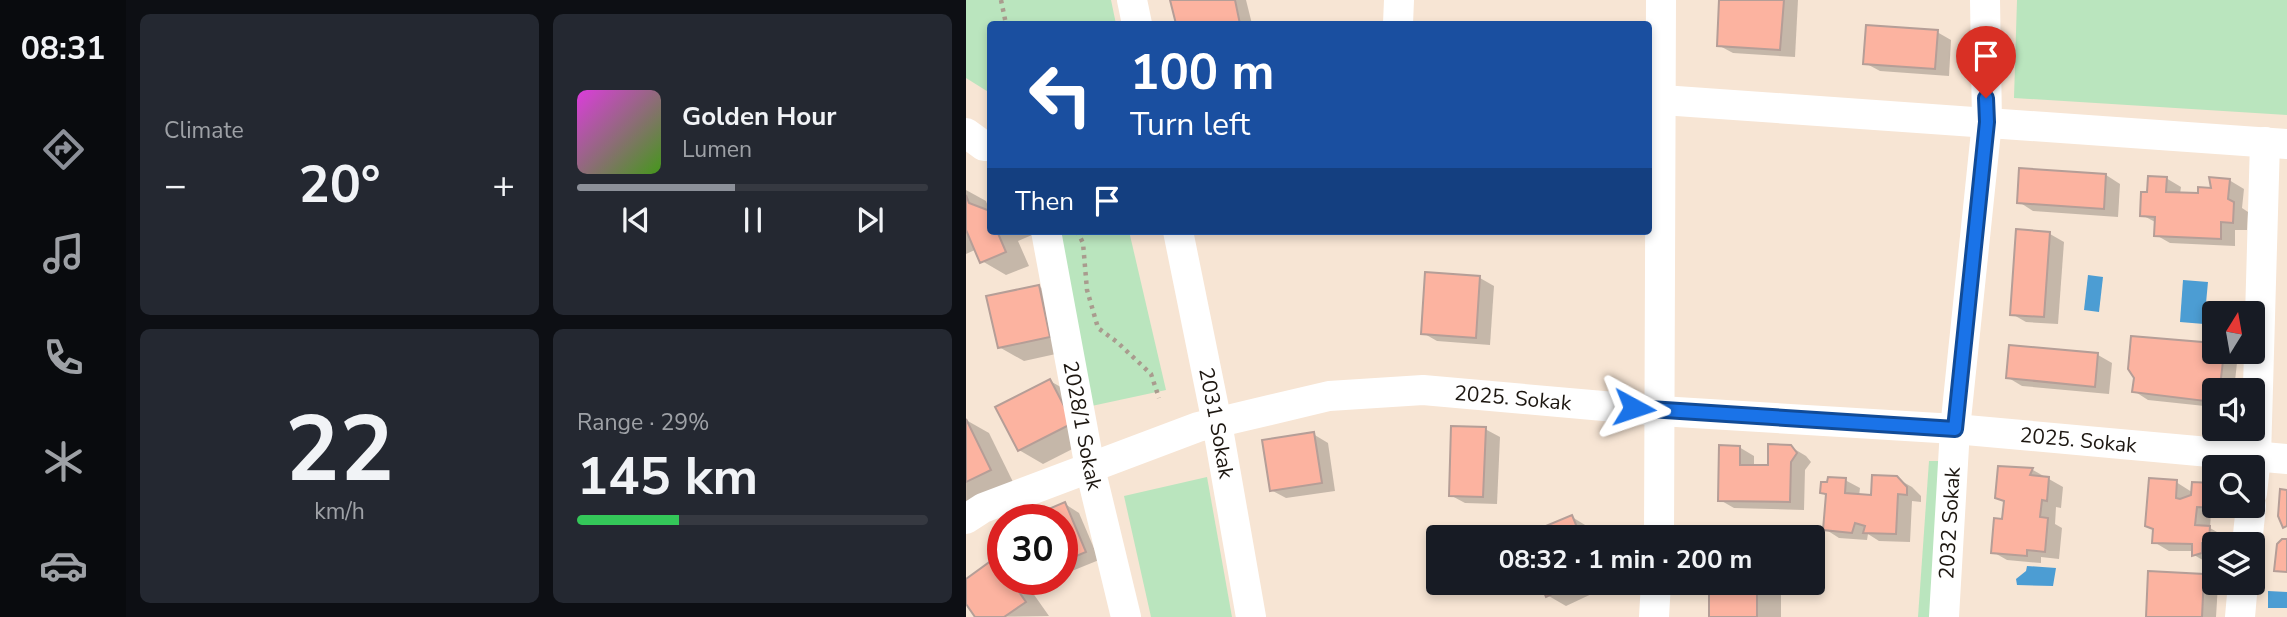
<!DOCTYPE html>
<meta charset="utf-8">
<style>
body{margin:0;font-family:"Nunito Sans",sans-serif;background:#242831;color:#f1f3f6;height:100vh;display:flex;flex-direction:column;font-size:26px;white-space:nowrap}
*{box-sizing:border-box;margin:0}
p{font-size:23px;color:#9ea1a6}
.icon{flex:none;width:38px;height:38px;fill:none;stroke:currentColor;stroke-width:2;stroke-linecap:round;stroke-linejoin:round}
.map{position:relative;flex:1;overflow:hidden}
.side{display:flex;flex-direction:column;gap:14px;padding:14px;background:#0d0f14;width:840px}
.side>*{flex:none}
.guide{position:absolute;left:21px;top:21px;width:665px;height:214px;border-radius:7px;box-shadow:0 4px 10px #0003;background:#1a4fa0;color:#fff;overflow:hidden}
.needle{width:46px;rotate:11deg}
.fabs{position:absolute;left:1236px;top:301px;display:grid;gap:14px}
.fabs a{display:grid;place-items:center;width:63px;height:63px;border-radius:7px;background:#171b24;box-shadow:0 4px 10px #0003;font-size:35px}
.speed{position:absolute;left:21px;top:504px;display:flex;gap:14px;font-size:35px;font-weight:700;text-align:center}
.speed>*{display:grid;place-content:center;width:91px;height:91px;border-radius:50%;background:#171b24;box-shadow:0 4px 10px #0003;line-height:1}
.speed .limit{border:10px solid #d22;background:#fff;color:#111}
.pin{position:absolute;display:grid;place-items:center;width:60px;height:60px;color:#fff;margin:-72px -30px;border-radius:50% 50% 50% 0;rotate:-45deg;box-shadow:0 0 7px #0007}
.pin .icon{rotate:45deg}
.me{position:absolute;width:77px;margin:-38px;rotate:95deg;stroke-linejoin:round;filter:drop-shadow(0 0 5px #0008)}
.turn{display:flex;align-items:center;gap:24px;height:147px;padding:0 28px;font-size:32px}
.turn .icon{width:91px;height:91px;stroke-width:2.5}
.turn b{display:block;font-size:49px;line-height:60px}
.then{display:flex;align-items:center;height:66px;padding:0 28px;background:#0003;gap:14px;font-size:26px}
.big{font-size:52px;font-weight:700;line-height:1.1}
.side .card{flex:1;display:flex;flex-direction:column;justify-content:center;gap:10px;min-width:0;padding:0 24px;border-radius:10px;background:#242831}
.side .dial{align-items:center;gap:0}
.dial b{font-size:91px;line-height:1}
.song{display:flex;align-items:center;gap:21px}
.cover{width:84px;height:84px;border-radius:10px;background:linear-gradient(135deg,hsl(300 70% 55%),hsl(100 70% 35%))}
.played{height:7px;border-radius:4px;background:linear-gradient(90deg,#8c9099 45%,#363941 45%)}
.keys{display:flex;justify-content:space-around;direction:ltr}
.heat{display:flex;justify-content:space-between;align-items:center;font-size:38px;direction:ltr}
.charge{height:10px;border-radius:5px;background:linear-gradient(90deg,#34c759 29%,#363941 0)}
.side .tiles{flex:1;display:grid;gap:14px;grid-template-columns:repeat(2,1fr)}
.trip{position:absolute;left:460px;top:525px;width:399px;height:70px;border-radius:7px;background:#171b24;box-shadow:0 4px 10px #0003;font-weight:700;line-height:70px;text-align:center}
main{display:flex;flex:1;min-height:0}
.tabs{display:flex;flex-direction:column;width:126px;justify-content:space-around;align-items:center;background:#090b0e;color:#9ea1a6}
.tabs .icon{width:49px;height:49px}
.tabs .current{color:#8c9099}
.tabs b{font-size:32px;color:#f1f3f6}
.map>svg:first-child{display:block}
.green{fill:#bae5be}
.water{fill:#4c9dd3}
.shadow{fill:#0003}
.building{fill:#fcb3a0;stroke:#b59e97;stroke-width:2}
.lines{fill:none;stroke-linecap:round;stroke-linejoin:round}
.path{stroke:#a99b8e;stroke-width:4.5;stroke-dasharray:3.5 5;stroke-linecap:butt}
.minor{stroke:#fff;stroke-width:30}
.route-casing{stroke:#114b97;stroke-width:18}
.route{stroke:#1a73e8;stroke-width:12}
.labels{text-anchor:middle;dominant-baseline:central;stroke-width:5;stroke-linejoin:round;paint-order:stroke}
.street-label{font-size:21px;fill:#1d1711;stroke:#f7e5d4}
</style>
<main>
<nav class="tabs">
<b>08:31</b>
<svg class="icon current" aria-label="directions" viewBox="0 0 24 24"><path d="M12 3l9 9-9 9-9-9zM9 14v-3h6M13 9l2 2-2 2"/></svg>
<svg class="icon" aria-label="music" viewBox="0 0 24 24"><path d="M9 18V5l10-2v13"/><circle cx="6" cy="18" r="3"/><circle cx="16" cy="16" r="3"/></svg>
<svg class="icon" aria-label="phone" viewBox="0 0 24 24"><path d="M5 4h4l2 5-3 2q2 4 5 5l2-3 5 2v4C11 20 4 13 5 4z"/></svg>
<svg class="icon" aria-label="climate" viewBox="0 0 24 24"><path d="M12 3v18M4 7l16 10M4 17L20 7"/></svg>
<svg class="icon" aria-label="car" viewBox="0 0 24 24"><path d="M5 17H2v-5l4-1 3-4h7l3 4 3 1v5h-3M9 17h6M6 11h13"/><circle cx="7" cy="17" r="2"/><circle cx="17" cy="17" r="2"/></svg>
</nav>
<section class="side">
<div class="tiles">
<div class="card"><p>Climate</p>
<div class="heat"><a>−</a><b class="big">20°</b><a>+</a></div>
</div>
<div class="card">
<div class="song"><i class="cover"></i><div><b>Golden Hour</b><p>Lumen</p></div></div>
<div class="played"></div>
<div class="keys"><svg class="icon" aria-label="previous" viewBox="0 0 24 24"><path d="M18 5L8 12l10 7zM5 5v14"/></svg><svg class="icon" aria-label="pause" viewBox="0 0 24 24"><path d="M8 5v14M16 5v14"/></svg><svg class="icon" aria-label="next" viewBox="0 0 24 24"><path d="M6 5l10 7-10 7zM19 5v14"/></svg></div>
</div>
<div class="card dial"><b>22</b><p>km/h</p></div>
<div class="card"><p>Range · 29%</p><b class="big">145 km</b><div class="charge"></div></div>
</div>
</section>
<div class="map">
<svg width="1321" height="617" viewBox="0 0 1321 617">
<rect width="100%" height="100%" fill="#f7e5d4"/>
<g class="green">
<polygon points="0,0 145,0 150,24 24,24 24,93 0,78"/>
<polygon points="1051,0 1321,0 1321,115 1048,98"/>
<polygon points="72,231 163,231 200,390 107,410"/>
<polygon points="963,461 977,461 967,617 952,617"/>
<polygon points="241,477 266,617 185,617 158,496"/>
</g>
<g class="water">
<polygon points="1122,275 1137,277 1133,312 1118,310"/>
<polygon points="1217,280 1242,282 1238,324 1214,322"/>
<polygon points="1061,566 1090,568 1087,586 1051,585 1050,579 1060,571"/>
<polygon points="1302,591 1321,592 1321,608 1302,608"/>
</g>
<g class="shadow">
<polygon points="206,0 280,0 286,24 212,24"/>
<polygon points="755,0 832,0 829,57 767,53 752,45"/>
<polygon points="971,32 985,40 983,76 914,71 899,63"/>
<polygon points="1140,175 1154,184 1152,217 1067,211 1053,202"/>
<polygon points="1200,178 1215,187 1214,194 1233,195 1263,180 1278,189 1276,208 1282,212 1281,230 1269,230 1269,246 1204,243 1190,235 1191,223 1176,215 1183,194"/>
<polygon points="0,190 20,201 24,212 24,231 64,231 66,235 52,241 63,266 40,275 16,261 11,249 0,254"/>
<polygon points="1084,234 1098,242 1092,324 1060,322 1046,314"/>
<polygon points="461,274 514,278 528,286 524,345 471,341 457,333"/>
<polygon points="72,286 97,300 108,350 58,361 33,347"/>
<polygon points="1248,352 1269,352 1272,354 1268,390 1248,390 1248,407 1182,400 1168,391"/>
<polygon points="1132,355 1146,363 1143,394 1056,386 1041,377"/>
<polygon points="84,381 109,395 130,437 77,464 53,450"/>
<polygon points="0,420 23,433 48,484 0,507"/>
<polygon points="519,429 534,437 531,504 499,503 484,495"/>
<polygon points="347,434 362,443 369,491 320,498 305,490"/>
<polygon points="773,447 788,456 788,466 804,467 825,447 840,456 845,462 839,470 838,510 768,508 754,500"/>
<polygon points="1033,468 1067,470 1097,487 1095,508 1090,507 1089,524 1096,528 1093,559 1075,557 1075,563 1041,560 1027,552 1038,521 1040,502 1031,497"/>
<polygon points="930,478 946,487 955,496 955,502 946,501 944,542 913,541 902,534 901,540 873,538 859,529 861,496 855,492 879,480 894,488 893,496 907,497"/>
<polygon points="1210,482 1248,506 1268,506 1267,515 1245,514 1244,528 1258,536 1257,544 1248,544 1248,562 1242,563 1228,555 1228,551 1203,551 1188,542"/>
<polygon points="99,504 113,513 133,560 96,575 96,520"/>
<polygon points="606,517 624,528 628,537 558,537"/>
<polygon points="29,560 37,565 37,579 57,579 83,616 12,617 0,601 0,581"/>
<polygon points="1237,575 1252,584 1250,617 1181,617"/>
<polygon points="576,583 647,583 647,584 600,606 581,595"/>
<polygon points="745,583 815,583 815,617 744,617"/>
</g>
<g class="building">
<polygon points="204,0 269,0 274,24 210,24"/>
<polygon points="753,0 818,0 814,50 751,46"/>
<polygon points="900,25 972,30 969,69 897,64"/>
<polygon points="1053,168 1140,174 1138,209 1051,203"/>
<polygon points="1182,176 1201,177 1200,192 1232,193 1232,187 1245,188 1243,177 1264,179 1262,199 1268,202 1267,223 1255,222 1255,239 1188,236 1189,217 1174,216 1175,192 1181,192"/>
<polygon points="0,195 3,203 24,211 24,231 31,231 40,252 14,263 0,230"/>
<polygon points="1050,229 1084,232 1078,317 1044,315"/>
<polygon points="459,272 514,276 510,338 455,334"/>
<polygon points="73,285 84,337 32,348 20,296"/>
<polygon points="1165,336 1248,343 1248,352 1258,352 1255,378 1250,390 1248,390 1247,402 1166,392 1168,378 1162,369"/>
<polygon points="1043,345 1132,353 1129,387 1040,378"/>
<polygon points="84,379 107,423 52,451 29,407"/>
<polygon points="0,419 25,470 0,482"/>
<polygon points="485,426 520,427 517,497 483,496"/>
<polygon points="348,432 356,483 304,491 296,440"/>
<polygon points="802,444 825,445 831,453 825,462 824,502 752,501 753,445 774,446 774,465 802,465"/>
<polygon points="1032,466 1067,468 1064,475 1083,477 1081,501 1076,500 1074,517 1082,518 1079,552 1061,550 1061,556 1025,553 1028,518 1036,519 1038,501 1029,498"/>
<polygon points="906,475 931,476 941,487 941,495 932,494 930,534 897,533 899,526 889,523 886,533 857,530 860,494 854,493 855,482 861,482 862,477 880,478 879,493 905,495"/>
<polygon points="1183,478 1211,480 1210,498 1214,499 1225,495 1226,482 1248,483 1248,506 1253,506 1253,508 1231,507 1229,525 1244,526 1243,541 1236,543 1236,553 1226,556 1226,544 1186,543 1187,529 1179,526"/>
<polygon points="1314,489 1321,490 1321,526 1317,528 1312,516"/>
<polygon points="99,502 120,552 96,562 96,520 57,520"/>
<polygon points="606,515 615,537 556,537 556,536"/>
<polygon points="1316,539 1321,539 1321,572 1308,571 1311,544"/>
<polygon points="29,558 37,569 37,579 44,579 60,602 38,617 9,617 0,604 0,579"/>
<polygon points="1182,571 1238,574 1236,617 1180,617"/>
<polygon points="574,583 610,583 580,597"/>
<rect x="743" y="583" width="48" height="34"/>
</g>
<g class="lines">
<g class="path">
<polyline points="35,0 40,24"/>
<polyline points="111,231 117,243 121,290 132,328 151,342 185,374 193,398"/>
</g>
<g class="minor">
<polyline points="166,0 171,24"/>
<polyline points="432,24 433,0"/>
<polyline points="682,99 1321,144"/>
<polyline points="0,133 18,146 24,146"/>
<path id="s1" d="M80,231L124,468L160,617"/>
<path id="s2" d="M212,231L251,423L285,617"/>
<polyline points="1286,493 1290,457 1299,142"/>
<path id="s3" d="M0,519L17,508L232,427L363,396L457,390L694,411L989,429L1321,459"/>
<polyline points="693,537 695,0"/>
<polyline points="1281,544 1285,506"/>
<polyline points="688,617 690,583"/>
<path id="s4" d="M978,617L989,429L1021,122L1019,0"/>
<polyline points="1274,617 1277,583"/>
</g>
</g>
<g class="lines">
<defs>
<polyline id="route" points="668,408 989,429 1021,122 1020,98"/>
</defs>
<use href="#route" class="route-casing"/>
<use href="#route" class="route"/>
</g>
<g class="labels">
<g class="street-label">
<text stroke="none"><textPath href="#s3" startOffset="569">2025. Sokak</textPath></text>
<text stroke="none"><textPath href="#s2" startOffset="196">2031 Sokak</textPath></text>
<text stroke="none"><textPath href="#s1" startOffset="198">2028/1 Sokak</textPath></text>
<text stroke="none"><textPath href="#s3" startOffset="1136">2025. Sokak</textPath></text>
<text stroke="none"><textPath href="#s4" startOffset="94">2032 Sokak</textPath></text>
</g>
</g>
</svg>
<div class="fabs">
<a><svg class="needle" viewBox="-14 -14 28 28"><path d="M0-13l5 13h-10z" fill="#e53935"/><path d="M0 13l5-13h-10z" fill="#9ea1a6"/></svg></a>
<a><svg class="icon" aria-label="sound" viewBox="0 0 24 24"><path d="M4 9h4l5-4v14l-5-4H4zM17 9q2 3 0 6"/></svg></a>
<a><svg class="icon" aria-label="search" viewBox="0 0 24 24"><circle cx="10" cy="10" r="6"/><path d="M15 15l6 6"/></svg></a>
<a><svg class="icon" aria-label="layers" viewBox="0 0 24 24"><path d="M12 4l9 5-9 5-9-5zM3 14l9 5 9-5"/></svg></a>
</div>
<div class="speed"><div class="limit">30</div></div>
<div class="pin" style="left:1020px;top:98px;background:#d93025"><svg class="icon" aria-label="arrive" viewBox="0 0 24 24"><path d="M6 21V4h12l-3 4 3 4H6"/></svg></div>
<svg class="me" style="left:668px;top:408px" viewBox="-20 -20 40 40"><path d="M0-17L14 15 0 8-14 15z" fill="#1a73e8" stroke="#fff" stroke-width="4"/></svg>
<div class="trip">08:32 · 1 min · 200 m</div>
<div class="guide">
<div class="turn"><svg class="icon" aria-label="left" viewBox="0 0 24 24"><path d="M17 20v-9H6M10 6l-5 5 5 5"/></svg><div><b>100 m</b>Turn left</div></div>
<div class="then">Then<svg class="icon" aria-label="arrive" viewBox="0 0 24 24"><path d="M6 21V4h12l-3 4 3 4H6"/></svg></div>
</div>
</div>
</main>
